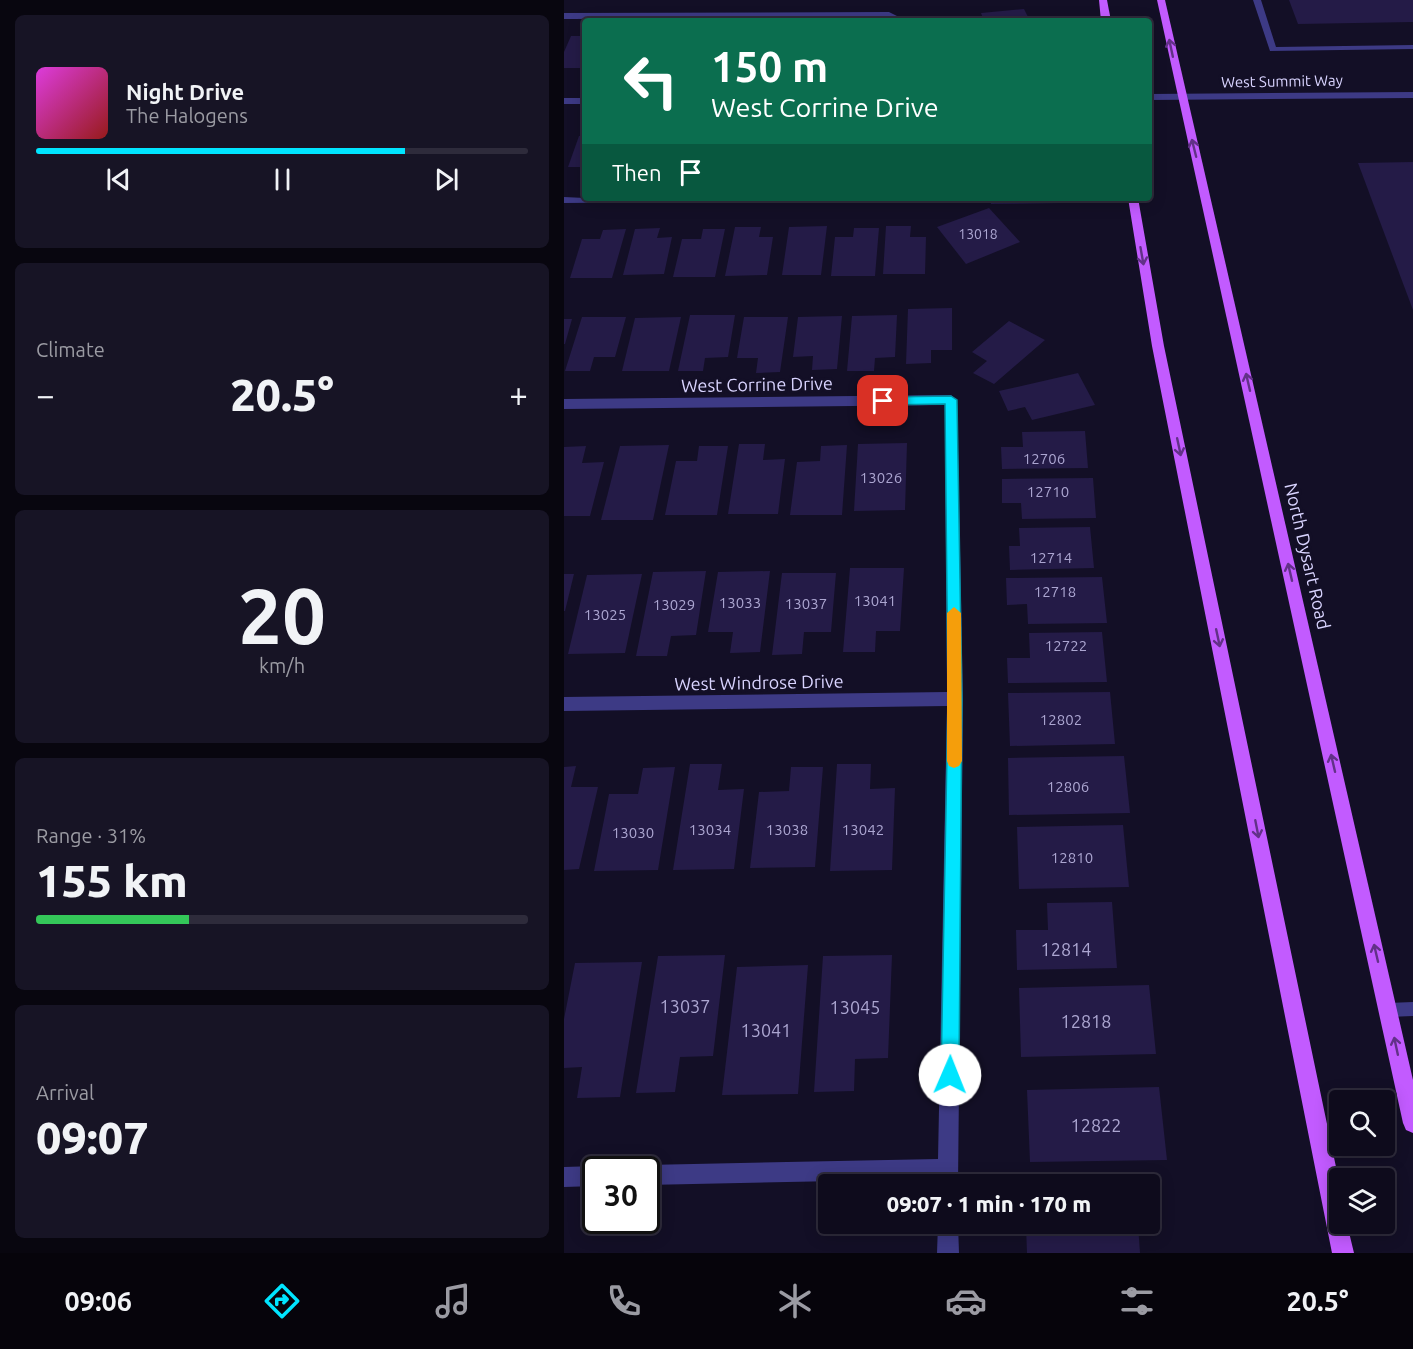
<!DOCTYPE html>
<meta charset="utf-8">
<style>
body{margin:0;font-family:Ubuntu,sans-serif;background:#171425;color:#f1f3f6;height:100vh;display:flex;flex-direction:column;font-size:22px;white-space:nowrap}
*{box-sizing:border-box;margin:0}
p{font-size:20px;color:#9b9ba3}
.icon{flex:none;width:33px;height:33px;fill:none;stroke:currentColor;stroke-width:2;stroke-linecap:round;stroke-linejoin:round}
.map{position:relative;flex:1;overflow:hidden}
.side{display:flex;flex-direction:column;gap:15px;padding:15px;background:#08060f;width:564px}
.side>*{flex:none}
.hud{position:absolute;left:18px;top:18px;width:570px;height:183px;border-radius:6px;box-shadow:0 3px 15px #0003,0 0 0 2px #2e2b3b;background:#0b6e4f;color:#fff;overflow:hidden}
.buttons{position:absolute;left:765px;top:1090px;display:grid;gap:12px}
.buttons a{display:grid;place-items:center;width:66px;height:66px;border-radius:6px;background:#0e0b1c;box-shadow:0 3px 15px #0003,0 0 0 2px #2e2b3b;font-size:30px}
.speed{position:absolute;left:18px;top:1156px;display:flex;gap:12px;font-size:30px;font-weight:700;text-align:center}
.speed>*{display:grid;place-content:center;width:78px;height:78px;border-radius:50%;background:#0e0b1c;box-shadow:0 3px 15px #0003,0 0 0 2px #2e2b3b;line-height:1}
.speed .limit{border:3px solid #111;border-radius:9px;background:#fff;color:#111}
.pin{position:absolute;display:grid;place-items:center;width:51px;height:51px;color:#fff;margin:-26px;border-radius:12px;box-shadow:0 3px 9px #0006}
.me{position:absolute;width:66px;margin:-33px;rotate:1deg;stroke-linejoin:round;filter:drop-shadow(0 0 4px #0008)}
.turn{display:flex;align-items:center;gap:21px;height:126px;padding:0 30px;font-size:27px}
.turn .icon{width:78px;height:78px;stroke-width:2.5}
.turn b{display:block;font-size:42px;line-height:51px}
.then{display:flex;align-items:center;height:57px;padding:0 30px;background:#0003;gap:12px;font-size:22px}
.big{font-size:45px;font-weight:800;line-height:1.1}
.side .widget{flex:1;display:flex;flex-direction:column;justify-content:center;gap:9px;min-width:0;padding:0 21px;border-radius:9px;background:#171425}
.side .dial{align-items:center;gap:0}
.dial b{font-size:78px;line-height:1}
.song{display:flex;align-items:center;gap:18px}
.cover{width:72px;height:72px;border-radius:9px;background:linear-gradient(135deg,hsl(300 70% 55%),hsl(0 70% 35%))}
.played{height:6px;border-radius:3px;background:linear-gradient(90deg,#00e5ff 75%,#2e2b3b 75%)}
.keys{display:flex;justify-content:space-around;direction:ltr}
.heat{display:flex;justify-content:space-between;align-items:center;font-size:33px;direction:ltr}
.charge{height:9px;border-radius:4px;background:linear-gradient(90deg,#34c759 31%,#2e2b3b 0)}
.trip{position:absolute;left:254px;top:1174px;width:342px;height:60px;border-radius:6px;background:#0e0b1c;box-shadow:0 3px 15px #0003,0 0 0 2px #2e2b3b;font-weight:800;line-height:60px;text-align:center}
.menu{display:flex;height:96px;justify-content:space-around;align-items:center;background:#06040b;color:#9b9ba3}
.menu .icon{width:42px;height:42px}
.menu .on{color:#00e5ff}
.menu b{font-size:27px;color:#f1f3f6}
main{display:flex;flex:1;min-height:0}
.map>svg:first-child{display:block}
.building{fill:#241b47}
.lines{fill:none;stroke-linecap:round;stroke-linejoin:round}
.lane{fill:#3d3a85;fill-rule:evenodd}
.street{fill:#3d3a85;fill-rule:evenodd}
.primary{fill:#c25bff;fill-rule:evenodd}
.oneway{stroke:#623188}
.route{fill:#00e5ff;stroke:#0095a6;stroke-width:1.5}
.slow{fill:#f59e0b}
.labels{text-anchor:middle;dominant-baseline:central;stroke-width:6;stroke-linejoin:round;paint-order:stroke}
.far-number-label{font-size:14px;fill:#aca6d1}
.far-street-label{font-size:15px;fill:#d9d4ff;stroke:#130f26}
.number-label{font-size:15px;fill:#aca6d1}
.street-label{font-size:18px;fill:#d9d4ff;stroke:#130f26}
.near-number-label{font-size:18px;fill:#aca6d1}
</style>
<main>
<section class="side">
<div class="widget">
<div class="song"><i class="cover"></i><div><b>Night Drive</b><p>The Halogens</p></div></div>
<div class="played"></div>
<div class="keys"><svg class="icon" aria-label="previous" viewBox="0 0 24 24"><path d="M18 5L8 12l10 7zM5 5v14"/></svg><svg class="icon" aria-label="pause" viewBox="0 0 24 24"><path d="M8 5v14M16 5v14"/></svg><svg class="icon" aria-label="next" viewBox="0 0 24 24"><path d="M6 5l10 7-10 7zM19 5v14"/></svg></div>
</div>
<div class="widget"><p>Climate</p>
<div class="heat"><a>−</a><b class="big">20.5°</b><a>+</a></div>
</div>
<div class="widget dial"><b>20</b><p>km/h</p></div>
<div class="widget"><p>Range · 31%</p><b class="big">155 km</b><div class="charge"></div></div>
<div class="widget"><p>Arrival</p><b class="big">09:07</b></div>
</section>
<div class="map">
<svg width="849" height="1253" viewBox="0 0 849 1253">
<rect width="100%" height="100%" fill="#130f26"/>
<g class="building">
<polygon points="725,0 849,0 849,22 734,24"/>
<polygon points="460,9 466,21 420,21 417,13"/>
<polygon points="7,36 21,36 21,68 0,68 0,52"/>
<polygon points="15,136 21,136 21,167 4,167"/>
<polygon points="849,162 849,310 794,163"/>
<polygon points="426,198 499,198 500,203 427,204"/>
<polygon points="425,208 456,242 402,264 373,227"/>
<polygon points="263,226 257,275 218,275 225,227"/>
<polygon points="322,226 347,226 346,237 362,237 361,274 319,274"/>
<polygon points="171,227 197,227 195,237 209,237 203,275 161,276"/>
<polygon points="96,228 93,238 108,237 100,274 59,275 71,229"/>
<polygon points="290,228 315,228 311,276 267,276 271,237 289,237"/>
<polygon points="62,229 48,278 6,278 18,239 36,239 39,230"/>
<polygon points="139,229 161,229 151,277 109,277 118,239 137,239"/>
<polygon points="388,308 388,350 367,350 367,363 342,364 344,309"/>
<polygon points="126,315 171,315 164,357 141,358 139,371 114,371"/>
<polygon points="333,315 331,357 311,358 310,371 283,371 288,316"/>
<polygon points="278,316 273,369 248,370 249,356 229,357 234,317"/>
<polygon points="18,317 62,317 51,357 30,357 26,371 1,371"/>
<polygon points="117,317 105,371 58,371 71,318"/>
<polygon points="180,317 224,317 216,372 192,373 194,358 173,358"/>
<polygon points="0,319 8,319 1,344 0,344"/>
<polygon points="445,321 481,340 430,384 409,373 423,361 408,352"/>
<polygon points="514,373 531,405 468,420 461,407 444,411 435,391"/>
<polygon points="521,431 524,468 438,469 437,447 459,447 458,432"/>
<polygon points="343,443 341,510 290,511 294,444"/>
<polygon points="175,444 201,444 199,460 221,459 214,514 164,514"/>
<polygon points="105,445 89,520 37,520 56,446"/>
<polygon points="283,445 278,515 226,515 233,462 256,461 257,446"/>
<polygon points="22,446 18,463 40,462 26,516 0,516 0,447"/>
<polygon points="135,446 164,446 153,515 101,515 112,461 133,461"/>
<polygon points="529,478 532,518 458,519 457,503 438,503 438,479"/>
<polygon points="526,527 530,568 446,570 445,546 456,546 455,528"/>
<polygon points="286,568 340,568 336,631 312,631 311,652 279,652"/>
<polygon points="142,571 132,635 107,636 103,656 72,656 89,572"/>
<polygon points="206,571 196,652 166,653 169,632 144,632 154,572"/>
<polygon points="218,573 272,573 267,632 240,632 238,654 208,655"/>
<polygon points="0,574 10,574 1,611 0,611"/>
<polygon points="78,574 61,653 4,654 23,575"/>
<polygon points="538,577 543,623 464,624 463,604 443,605 442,578"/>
<polygon points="538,632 543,682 444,683 443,658 466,658 465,633"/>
<polygon points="546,692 551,744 446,746 444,693"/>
<polygon points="560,756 566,813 445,815 444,758"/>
<polygon points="126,764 158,764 154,790 180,789 170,869 109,870"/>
<polygon points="273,764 307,764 306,789 331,788 328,870 266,871"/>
<polygon points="12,766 7,787 34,787 15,869 0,870 0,767"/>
<polygon points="111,767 94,870 30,871 45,794 74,794 79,768"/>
<polygon points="227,767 259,767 251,867 186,868 195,792 225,791"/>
<polygon points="559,825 565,887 455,889 453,827"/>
<polygon points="548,902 553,968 453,970 452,930 484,930 483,903"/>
<polygon points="161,955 149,1056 116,1057 111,1092 72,1093 94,956"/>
<polygon points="328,955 324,1058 291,1059 290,1091 250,1092 259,956"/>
<polygon points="78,962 56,1097 13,1098 18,1067 0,1068 0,1019 11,963"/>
<polygon points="244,965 234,1094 158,1095 173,967"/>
<polygon points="585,985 592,1054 457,1057 455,988"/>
<polygon points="595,1087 603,1160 466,1162 463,1090"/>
<polygon points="499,1224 574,1224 576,1253 463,1253 462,1226"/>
</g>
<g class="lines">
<g class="lane">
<polygon points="689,0 697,0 712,47 849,45 849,49 706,51"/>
<polygon points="849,1002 849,1016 824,1017 819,1015 817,1010 819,1005 824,1003"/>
</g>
<g class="street">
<polygon points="325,12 343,21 331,21 324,18 0,19 0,13"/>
<polygon points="849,92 849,98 585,100 585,94"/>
<rect x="0" y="98" width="21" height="6"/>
<polygon points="0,197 21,198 294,198 289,201 0,203"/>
<polygon points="387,395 393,400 399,699 394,1185 374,1185 374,1179 82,1185 82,1170 74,1170 82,1165 374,1159 383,706 0,711 0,697 383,692 381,405 0,409 0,399"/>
<polygon points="32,1166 40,1170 32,1170 32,1186 0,1187 0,1167"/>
<polygon points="374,1224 394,1224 395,1253 373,1253"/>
</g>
<g class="primary">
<polygon points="535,0 543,0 547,21 537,21"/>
<polygon points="593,0 601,0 849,1080 849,1133 842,1130 839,1123"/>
<polygon points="564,198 574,198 600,346 776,1186 776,1224 783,1224 790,1253 768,1253 588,346"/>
</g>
</g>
<defs><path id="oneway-shaft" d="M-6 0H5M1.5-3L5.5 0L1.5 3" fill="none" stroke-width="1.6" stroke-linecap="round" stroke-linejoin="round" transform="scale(1.5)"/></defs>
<g class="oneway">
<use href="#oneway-shaft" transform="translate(607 48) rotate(-102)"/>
<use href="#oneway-shaft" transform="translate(630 148) rotate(-104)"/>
<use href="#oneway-shaft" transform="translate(578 256) rotate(80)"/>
<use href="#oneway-shaft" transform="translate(684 382) rotate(-103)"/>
<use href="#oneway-shaft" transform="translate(615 447) rotate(78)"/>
<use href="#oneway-shaft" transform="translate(726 572) rotate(-103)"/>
<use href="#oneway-shaft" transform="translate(654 638) rotate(78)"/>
<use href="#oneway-shaft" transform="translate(769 763) rotate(-103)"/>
<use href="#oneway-shaft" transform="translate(693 829) rotate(79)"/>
<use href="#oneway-shaft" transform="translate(812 953) rotate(-103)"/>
<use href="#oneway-shaft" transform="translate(832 1046) rotate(-102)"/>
</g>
<polygon class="route" points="387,396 393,400 398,699 395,1075 392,1081 386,1084 380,1081 377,1075 384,699 381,404 319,405 313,401 319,397"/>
<polygon class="slow" points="390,607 397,613 398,761 395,766 390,768 385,766 383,761 383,613"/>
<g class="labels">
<g class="far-number-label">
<text x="414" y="234">13018</text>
</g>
<g class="far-street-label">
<text transform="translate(718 81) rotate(-1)">West Summit Way</text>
</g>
<g class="number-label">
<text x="480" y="458">12706</text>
<text x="317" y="477">13026</text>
<text x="484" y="491">12710</text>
<text x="487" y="557">12714</text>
<text x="491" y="591">12718</text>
<text x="311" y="600">13041</text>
<text x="176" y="602">13033</text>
<text x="242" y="603">13037</text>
<text x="110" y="604">13029</text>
<text x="41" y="614">13025</text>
<text x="502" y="645">12722</text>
<text x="497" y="719">12802</text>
<text x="504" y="786">12806</text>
<text x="146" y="829">13034</text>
<text x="223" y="829">13038</text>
<text x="299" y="829">13042</text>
<text x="69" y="832">13030</text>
<text x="508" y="857">12810</text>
</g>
<g class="street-label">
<text transform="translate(193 384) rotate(-1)">West Corrine Drive</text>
<text transform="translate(744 556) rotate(77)">North Dysart Road</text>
<text transform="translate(195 682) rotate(-1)">West Windrose Drive</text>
</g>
<g class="near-number-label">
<text x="502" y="949">12814</text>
<text x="121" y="1006">13037</text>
<text x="291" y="1007">13045</text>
<text x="522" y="1021">12818</text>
<text x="202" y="1030">13041</text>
<text x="532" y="1125">12822</text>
</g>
</g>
</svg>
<div class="buttons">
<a><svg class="icon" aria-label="search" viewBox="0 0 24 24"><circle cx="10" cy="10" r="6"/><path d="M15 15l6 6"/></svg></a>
<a><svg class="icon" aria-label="layers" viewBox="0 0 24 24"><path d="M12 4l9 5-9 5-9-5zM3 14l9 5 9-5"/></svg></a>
</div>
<div class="speed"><div class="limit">30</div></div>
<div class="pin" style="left:319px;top:401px;background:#d93025"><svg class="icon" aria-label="arrive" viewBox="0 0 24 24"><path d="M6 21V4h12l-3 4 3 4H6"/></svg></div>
<svg class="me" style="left:386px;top:1075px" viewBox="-20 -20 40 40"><circle r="19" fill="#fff"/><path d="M0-13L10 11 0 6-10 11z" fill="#00e5ff"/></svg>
<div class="trip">09:07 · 1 min · 170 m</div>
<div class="hud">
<div class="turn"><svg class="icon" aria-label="left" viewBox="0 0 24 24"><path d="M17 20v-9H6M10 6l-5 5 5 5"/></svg><div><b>150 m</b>West Corrine Drive</div></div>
<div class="then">Then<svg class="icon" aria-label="arrive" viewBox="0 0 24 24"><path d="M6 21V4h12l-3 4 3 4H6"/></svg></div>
</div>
</div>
</main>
<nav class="menu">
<b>09:06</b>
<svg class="icon on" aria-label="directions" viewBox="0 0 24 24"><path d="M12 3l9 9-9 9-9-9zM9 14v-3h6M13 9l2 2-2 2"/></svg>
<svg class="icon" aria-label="music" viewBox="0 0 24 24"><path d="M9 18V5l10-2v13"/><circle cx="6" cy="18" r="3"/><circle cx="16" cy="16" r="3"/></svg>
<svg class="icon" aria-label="phone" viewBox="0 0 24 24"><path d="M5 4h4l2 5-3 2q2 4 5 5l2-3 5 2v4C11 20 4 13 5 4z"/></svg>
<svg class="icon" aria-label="climate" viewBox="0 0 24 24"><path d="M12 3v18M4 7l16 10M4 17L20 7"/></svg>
<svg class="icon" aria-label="car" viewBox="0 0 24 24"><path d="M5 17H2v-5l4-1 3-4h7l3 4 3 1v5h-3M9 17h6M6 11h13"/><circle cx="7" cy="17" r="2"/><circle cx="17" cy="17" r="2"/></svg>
<svg class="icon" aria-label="filters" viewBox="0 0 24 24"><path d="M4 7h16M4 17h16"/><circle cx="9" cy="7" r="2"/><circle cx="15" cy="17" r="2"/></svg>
<b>20.5°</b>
</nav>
